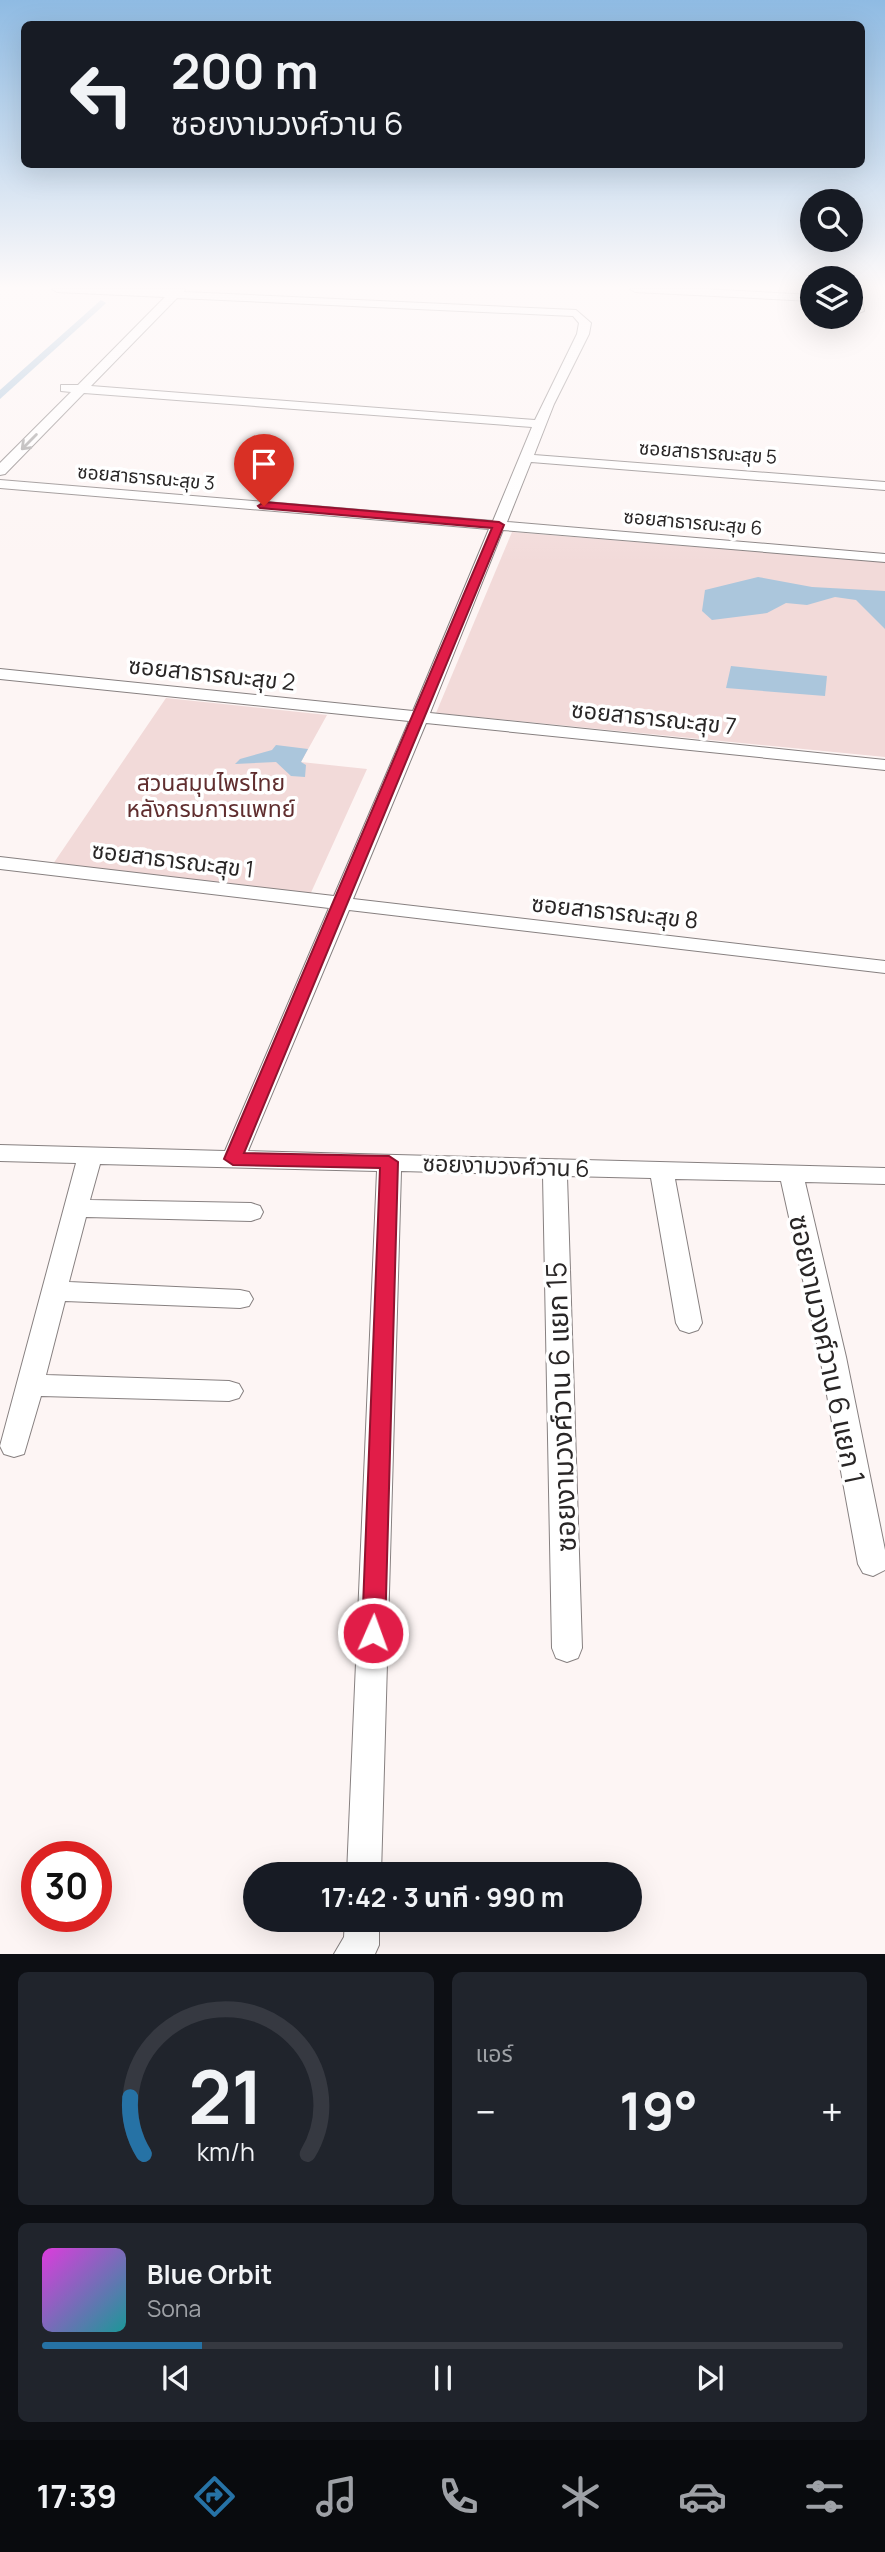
<!DOCTYPE html>
<html lang="th">
<meta charset="utf-8">
<style>
body{margin:0;font-family:Manrope,"Noto Sans Thai",sans-serif;background:#20242c;color:#f1f3f6;height:100vh;display:flex;flex-direction:column;font-size:26px;white-space:nowrap}
*{box-sizing:border-box;margin:0}
p{font-size:23px;color:#9ea1a6}
.icon{flex:none;width:38px;height:38px;fill:none;stroke:currentColor;stroke-width:2;stroke-linecap:round;stroke-linejoin:round}
.map{position:relative;height:1954px;overflow:hidden}
.sheet{display:flex;flex-direction:column;gap:18px;padding:18px;background:#0d0f14;flex:1}
.sheet>*{flex:none}
.top-card{position:absolute;left:21px;top:21px;width:844px;height:147px;border-radius:10px;box-shadow:0 7px 28px #0002;background:#171b24;color:#f1f3f6;overflow:hidden}
.controls{position:absolute;left:800px;top:189px;display:grid;gap:14px}
.controls a{display:grid;place-items:center;width:63px;height:63px;border-radius:50%;background:#171b24;box-shadow:0 7px 28px #0002;font-size:35px}
.speed{position:absolute;left:21px;top:1841px;display:flex;gap:14px;font-size:35px;font-weight:700;text-align:center}
.speed>*{display:grid;place-content:center;width:91px;height:91px;border-radius:50%;background:#171b24;box-shadow:0 7px 28px #0002;line-height:1}
.speed .limit{border:10px solid #d22;background:#fff;color:#111}
.pin{position:absolute;display:grid;place-items:center;width:60px;height:60px;color:#fff;margin:-72px -30px;border-radius:50% 50% 50% 0;rotate:-45deg;box-shadow:0 0 7px #0007}
.pin .icon{rotate:45deg}
.me{position:absolute;width:77px;margin:-38px;rotate:2deg;stroke-linejoin:round;filter:drop-shadow(0 0 5px #0008)}
.turn{display:flex;align-items:center;gap:24px;height:147px;padding:0 35px;font-size:32px}
.turn .icon{width:91px;height:91px;stroke-width:2.5}
.turn b{display:block;font-size:49px;line-height:60px}
.big{font-size:52px;font-weight:700;line-height:1.1}
.sheet .card{flex:1;display:flex;flex-direction:column;justify-content:center;gap:10px;min-width:0;padding:0 24px;border-radius:10px;background:#20242c}
.sheet .dial{align-items:center;gap:0}
.dial svg{height:182px;overflow:visible;fill:none;stroke:#363941;stroke-width:7;stroke-linecap:round;text-anchor:middle}
.dial text{fill:#f1f3f6;stroke:none}
.song{display:flex;align-items:center;gap:21px}
.cover{width:84px;height:84px;border-radius:10px;background:linear-gradient(135deg,hsl(300 70% 55%),hsl(180 70% 35%))}
.played{height:7px;border-radius:4px;background:linear-gradient(90deg,#2672a5 20%,#363941 20%)}
.keys{display:flex;justify-content:space-around;direction:ltr}
.heat{display:flex;justify-content:space-between;align-items:center;font-size:38px;direction:ltr}
.sheet .tiles{flex:1;display:grid;gap:18px;grid-template-columns:1fr 1fr}
.card:last-child{grid-column:span 2}
.trip{position:absolute;left:243px;top:1862px;width:399px;height:70px;border-radius:35px;background:#171b24;box-shadow:0 7px 28px #0002;font-weight:700;line-height:70px;text-align:center}
.tab-bar{display:flex;height:112px;justify-content:space-around;align-items:center;background:#090b0e;color:#9ea1a6}
.tab-bar .icon{width:49px;height:49px}
.tab-bar .current{color:#2672a5}
.tab-bar b{font-size:32px;color:#f1f3f6}
.map>svg:first-child{display:block}
.green{fill:#f2dad9}
.water{fill:#abc6dc}
.lines{fill:none;stroke-linecap:round;stroke-linejoin:round}
.canal{fill:#abc6dc;fill-rule:evenodd}
.minor-casing{stroke:#878080;stroke-width:2}
.minor{fill:#fff;fill-rule:evenodd}
.oneway{stroke:#9f9d9d}
.route{fill:#e11d48;stroke:#92132f;stroke-width:2}
.labels{text-anchor:middle;dominant-baseline:central;stroke-width:7;stroke-linejoin:round;paint-order:stroke}
.far-street-label{font-size:19px;fill:#292626;stroke:#fff}
.street-label{font-size:23px;fill:#292626;stroke:#fff}
.park-label{font-size:23px;fill:#602e2f;stroke:#fff}
.near-street-label{font-size:28px;fill:#292626;stroke:#fff}
</style>
<div class="map">
<svg width="885" height="1954" viewBox="0 0 885 1954">
<rect width="100%" height="100%" fill="#fdf5f4"/>
<g class="green">
<polygon points="512,532 885,562 885,757 436,713"/>
<polygon points="166,698 327,715 301,762 367,769 309,897 51,867"/>
</g>
<g class="water">
<polygon points="758,577 812,587 885,591 885,629 856,600 835,597 807,605 786,603 767,613 712,620 702,611 705,590"/>
<polygon points="731,666 827,676 825,696 726,688"/>
<polygon points="276,745 308,749 301,762 306,765 305,777 291,776 276,762 235,764 240,759 272,750"/>
</g>
<g class="lines">
<polygon class="canal" points="101,300 106,303 104,305 0,399 0,390"/>
<defs>
<g id="minor">
<path d="M52,289H185L184,292L576,310L591,323L589,334L554,404L534,455L885,482V490L531,462L507,522L885,554V562L503,530L430,713L885,760V770L426,723L353,899L885,961V973L349,910L248,1151L885,1168V1184L805,1182L846,1357L885,1550V1570L873,1576L863,1573L858,1564L820,1357L781,1181L675,1179L702,1323L698,1330L689,1333L680,1330L676,1323L651,1178L567,1176L582,1648L578,1658L567,1662L556,1658L552,1648L543,1175L401,1171L381,1874H347L377,1171L100,1164L90,1200L251,1203L260,1206L263,1212L260,1218L251,1221L86,1217L69,1282L240,1290L249,1292L253,1299L249,1306L240,1308L65,1301L46,1375L229,1381L239,1384L243,1391L239,1398L229,1401L41,1396L24,1454L14,1457L4,1454L0,1446L76,1163L0,1161V1145L225,1151L329,908L0,869V857L334,896L409,721L0,679V669L413,711L489,529L0,488V480L493,521L532,427L84,393L5,474L0,475V463L71,392L61,391V385H78L165,297L57,292ZM177,298L573,316L579,323L577,334L535,420L91,386Z"/>
<polygon points="630,289 703,289 812,295 812,301 635,292"/>
<polygon points="850,289 860,289 864,311 850,316"/>
<polygon points="345,1920 379,1920 379,1945 375,1954 334,1954 344,1937"/>
</g>
</defs>
<use href="#minor" class="minor-casing"/>
<use href="#minor" class="minor"/>
</g>
<defs><path id="oneway-shaft" d="M-6 0H5M1.5-3L5.5 0L1.5 3" fill="none" stroke-width="1.6" stroke-linecap="round" stroke-linejoin="round" transform="scale(1.75)"/></defs>
<use class="oneway" href="#oneway-shaft" transform="translate(29 442) rotate(135)"/>
<linearGradient id="sky" x2="0" y2="1"><stop stop-color="#8fbbe3"/><stop offset="0.51" stop-color="#fefafa"/><stop offset="1" stop-color="#fefafa" stop-opacity="0"/></linearGradient>
<rect width="885" height="563" fill="url(#sky)"/>
<polygon class="route" points="264,502 499,522 504,525 244,1153 389,1156 398,1162 385,1633 381,1640 373,1643 365,1640 362,1633 380,1168 233,1165 224,1159 492,528 260,508 258,506"/>
<g class="labels">
<g class="far-street-label">
<text transform="translate(708 452) rotate(4)">ซอยสาธารณะสุข 5</text>
<text transform="translate(146 477) rotate(5)">ซอยสาธารณะสุข 3</text>
<text transform="translate(693 522) rotate(5)">ซอยสาธารณะสุข 6</text>
</g>
<g class="street-label">
<text transform="translate(212 673) rotate(6)">ซอยสาธารณะสุข 2</text>
<text transform="translate(654 717) rotate(6)">ซอยสาธารณะสุข 7</text>
<text transform="translate(173 859) rotate(7)">ซอยสาธารณะสุข 1</text>
<text transform="translate(615 911) rotate(6)">ซอยสาธารณะสุข 8</text>
<text transform="translate(506 1165) rotate(2)">ซอยงามวงศ์วาน 6</text>
</g>
<g class="park-label">
<text x="211" y="782">สวนสมุนไพรไทย<tspan x="211" dy="26">หลังกรมการแพทย์</tspan></text>
</g>
<g class="near-street-label">
<text transform="translate(828 1349) rotate(78)">ซอยงามวงศ์วาน 6 แยก 1</text>
<text transform="translate(560 1407) rotate(-92)">ซอยงามวงศ์วาน 6 แยก 15</text>
</g>
</g>
</svg>
<div class="controls">
<a><svg class="icon" aria-label="search" viewBox="0 0 24 24"><circle cx="10" cy="10" r="6"/><path d="M15 15l6 6"/></svg></a>
<a><svg class="icon" aria-label="layers" viewBox="0 0 24 24"><path d="M12 4l9 5-9 5-9-5zM3 14l9 5 9-5"/></svg></a>
</div>
<div class="speed"><div class="limit">30</div></div>
<div class="pin" style="left:264px;top:506px;background:#d93025"><svg class="icon" aria-label="arrive" viewBox="0 0 24 24"><path d="M6 21V4h12l-3 4 3 4H6"/></svg></div>
<svg class="me" style="left:373px;top:1633px" viewBox="-20 -20 40 40"><circle r="17" fill="#e11d48" stroke="#fff" stroke-width="3"/><path d="M0-11L8 9 0 5-8 9z" fill="#fff"/></svg>
<div class="trip">17:42 · 3 นาที · 990 m</div>
<div class="top-card">
<div class="turn"><svg class="icon" aria-label="left" viewBox="0 0 24 24"><path d="M17 20v-9H6M10 6l-5 5 5 5"/></svg><div><b>200 m</b>ซอยงามวงศ์วาน 6</div></div>
</div>
</div>
<section class="sheet">
<div class="tiles">
<div class="card dial"><svg viewBox="0 0 100 80">
<path d="M14 69A42 42 0 1 1 86 69"/>
<path d="M14 69A42 42 0 0 1 8 44" stroke="#2672a5"/>
<text x="50" y="56" font-size="32" font-weight="700">21</text>
<text x="50" y="72" font-size="11">km/h</text>
</svg></div>
<div class="card"><p>แอร์</p>
<div class="heat"><a>−</a><b class="big">19°</b><a>+</a></div>
</div>
<div class="card">
<div class="song"><i class="cover"></i><div><b>Blue Orbit</b><p>Sona</p></div></div>
<div class="played"></div>
<div class="keys"><svg class="icon" aria-label="previous" viewBox="0 0 24 24"><path d="M18 5L8 12l10 7zM5 5v14"/></svg><svg class="icon" aria-label="pause" viewBox="0 0 24 24"><path d="M8 5v14M16 5v14"/></svg><svg class="icon" aria-label="next" viewBox="0 0 24 24"><path d="M6 5l10 7-10 7zM19 5v14"/></svg></div>
</div>
</div>
</section>
<nav class="tab-bar">
<b>17:39</b>
<svg class="icon current" aria-label="directions" viewBox="0 0 24 24"><path d="M12 3l9 9-9 9-9-9zM9 14v-3h6M13 9l2 2-2 2"/></svg>
<svg class="icon" aria-label="music" viewBox="0 0 24 24"><path d="M9 18V5l10-2v13"/><circle cx="6" cy="18" r="3"/><circle cx="16" cy="16" r="3"/></svg>
<svg class="icon" aria-label="phone" viewBox="0 0 24 24"><path d="M5 4h4l2 5-3 2q2 4 5 5l2-3 5 2v4C11 20 4 13 5 4z"/></svg>
<svg class="icon" aria-label="climate" viewBox="0 0 24 24"><path d="M12 3v18M4 7l16 10M4 17L20 7"/></svg>
<svg class="icon" aria-label="car" viewBox="0 0 24 24"><path d="M5 17H2v-5l4-1 3-4h7l3 4 3 1v5h-3M9 17h6M6 11h13"/><circle cx="7" cy="17" r="2"/><circle cx="17" cy="17" r="2"/></svg>
<svg class="icon" aria-label="filters" viewBox="0 0 24 24"><path d="M4 7h16M4 17h16"/><circle cx="9" cy="7" r="2"/><circle cx="15" cy="17" r="2"/></svg>
</nav>
